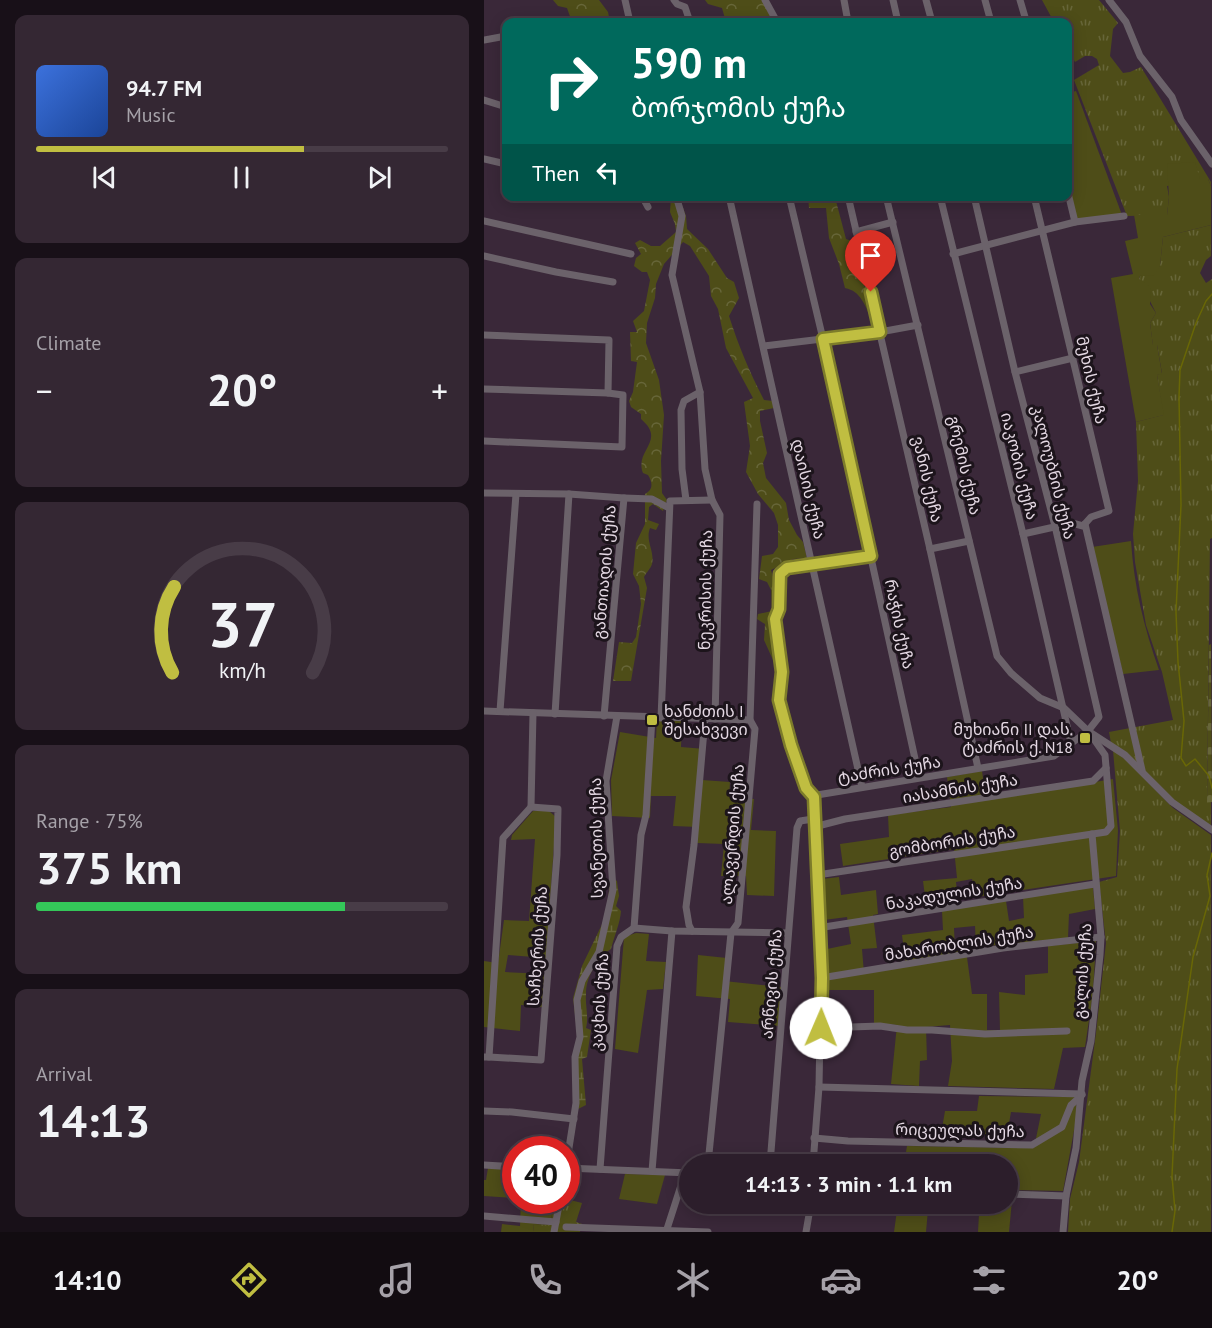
<!DOCTYPE html>
<meta charset="utf-8">
<style>
body{margin:0;font-family:"PT Sans","Noto Sans Georgian",sans-serif;background:#342733;color:#f1f3f6;height:100vh;display:flex;flex-direction:column;font-size:22px;white-space:nowrap}
*{box-sizing:border-box;margin:0}
p{font-size:20px;color:#a6a2a9}
.icon{flex:none;width:33px;height:33px;fill:none;stroke:currentColor;stroke-width:2;stroke-linecap:round;stroke-linejoin:round}
.map{position:relative;flex:1;overflow:hidden}
.details{display:flex;flex-direction:column;gap:15px;padding:15px;background:#181018;width:484px}
.details>*{flex:none}
.guide{position:absolute;left:18px;top:18px;width:570px;height:183px;border-radius:12px;box-shadow:0 3px 15px #0003,0 0 0 2px #483c47;background:#00695c;color:#fff;overflow:hidden}
.speed{position:absolute;left:18px;top:1136px;display:flex;gap:12px;font-size:30px;font-weight:700;text-align:center}
.speed>*{display:grid;place-content:center;width:78px;height:78px;border-radius:50%;background:#2c1e2b;box-shadow:0 3px 15px #0003,0 0 0 2px #483c47;line-height:1}
.speed .limit{border:9px solid #d22;background:#fff;color:#111}
.pin{position:absolute;display:grid;place-items:center;width:51px;height:51px;color:#fff;margin:-62px -26px;border-radius:50% 50% 50% 0;rotate:-45deg;box-shadow:0 0 6px #0007}
.pin .icon{rotate:45deg}
.me{position:absolute;width:66px;margin:-33px;rotate:1deg;stroke-linejoin:round;filter:drop-shadow(0 0 4px #0008)}
.turn{display:flex;align-items:center;gap:21px;height:126px;padding:0 30px;font-size:27px}
.turn .icon{width:78px;height:78px;stroke-width:2.5}
.turn b{display:block;font-size:42px;line-height:51px}
.then{display:flex;align-items:center;height:57px;padding:0 30px;background:#0003;gap:12px;font-size:22px}
.big{font-size:45px;font-weight:700;line-height:1.1}
.details .card{flex:1;display:flex;flex-direction:column;justify-content:center;gap:9px;min-width:0;padding:0 21px;border-radius:12px;background:#342733}
.details .dial{align-items:center;gap:0}
.dial svg{height:156px;overflow:visible;fill:none;stroke:#483c47;stroke-width:7;stroke-linecap:round;text-anchor:middle}
.dial text{fill:#f1f3f6;stroke:none}
.song{display:flex;align-items:center;gap:18px}
.cover{width:72px;height:72px;border-radius:9px;background:linear-gradient(135deg,hsl(220 70% 55%),hsl(220 70% 35%))}
.played{height:6px;border-radius:3px;background:linear-gradient(90deg,#c0be41 65%,#483c47 65%)}
.keys{display:flex;justify-content:space-around;direction:ltr}
.heat{display:flex;justify-content:space-between;align-items:center;font-size:33px;direction:ltr}
.charge{height:9px;border-radius:4px;background:linear-gradient(90deg,#34c759 75%,#483c47 0)}
.trip{position:absolute;left:195px;top:1154px;width:339px;height:60px;border-radius:30px;background:#2c1e2b;box-shadow:0 3px 15px #0003,0 0 0 2px #483c47;font-weight:700;line-height:60px;text-align:center}
.dock{display:flex;height:96px;justify-content:space-around;align-items:center;background:#120c11;color:#a6a2a9}
.dock .icon{width:42px;height:42px}
.dock .on{color:#c0be41}
.dock b{font-size:27px;color:#f1f3f6}
main{display:flex;flex:1;min-height:0}
.map>svg:first-child{display:block}
.grass{fill:url(#grass-tufts)}
.forest{fill:url(#forest-crowns)}
.wetland{fill:url(#wetland-marsh)}
.cemetery{fill:url(#cemetery-stones)}
.green{fill:#4e4d18}
.lines{fill:none;stroke-linecap:round;stroke-linejoin:round}
.stream{stroke:#696706;stroke-width:1.5}
.minor{stroke:#6b626a;stroke-width:7}
.route-casing{stroke:#7d7c2a;stroke-width:15}
.route{stroke:#c0be41;stroke-width:10}
.poi-dot{fill:#c0be41;stroke:#1c141b;stroke-width:2}
.labels{text-anchor:middle;dominant-baseline:central;stroke-width:6;stroke-linejoin:round;paint-order:stroke}
.street-label{font-size:16px;fill:#e4d8e3;stroke:#1c141b}
.poi-label{font-size:16px;fill:#e4d8e3;stroke:#1c141b;text-anchor:start}
</style>
<main>
<section class="details">
<div class="card">
<div class="song"><i class="cover"></i><div><b>94.7 FM</b><p>Music</p></div></div>
<div class="played"></div>
<div class="keys"><svg class="icon" aria-label="previous" viewBox="0 0 24 24"><path d="M18 5L8 12l10 7zM5 5v14"/></svg><svg class="icon" aria-label="pause" viewBox="0 0 24 24"><path d="M8 5v14M16 5v14"/></svg><svg class="icon" aria-label="next" viewBox="0 0 24 24"><path d="M6 5l10 7-10 7zM19 5v14"/></svg></div>
</div>
<div class="card"><p>Climate</p>
<div class="heat"><a>−</a><b class="big">20°</b><a>+</a></div>
</div>
<div class="card dial"><svg viewBox="0 0 100 80">
<path d="M14 69A42 42 0 1 1 86 69"/>
<path d="M14 69A42 42 0 0 1 15 25" stroke="#c0be41"/>
<text x="50" y="56" font-size="32" font-weight="700">37</text>
<text x="50" y="72" font-size="11">km/h</text>
</svg></div>
<div class="card"><p>Range · 75%</p><b class="big">375 km</b><div class="charge"></div></div>
<div class="card"><p>Arrival</p><b class="big">14:13</b></div>
</section>
<div class="map">
<svg width="728" height="1232" viewBox="0 0 728 1232">
<defs>
<pattern id="grass-tufts" width="24" height="20" patternUnits="userSpaceOnUse" patternTransform="scale(1.5)"><rect width="24" height="20" fill="#4e4d18"/><path d="M3 7l-1-3M5 7V3M7 7l1-3M15 17l-1-3M17 17v-4M19 17l1-3" fill="none" stroke="#676639"/></pattern>
<pattern id="forest-crowns" width="20" height="18" patternUnits="userSpaceOnUse" patternTransform="scale(1.5)"><rect width="20" height="18" fill="#4e4d18"/><path d="M2 6a3 3 0 1 1 6 0M12 15a3 3 0 1 1 6 0" fill="none" stroke="#676639"/></pattern>
<pattern id="wetland-marsh" width="20" height="14" patternUnits="userSpaceOnUse" patternTransform="scale(1.5)"><rect width="20" height="14" fill="#4e4d18"/><path d="M1 5h8M5 5V1M11 12h8M15 12V8" fill="none" stroke="#676639"/></pattern>
<pattern id="cemetery-stones" width="16" height="16" patternUnits="userSpaceOnUse" patternTransform="scale(1.5)"><rect width="16" height="16" fill="#4e4d18"/><path d="M2 7V4a2 2 0 0 1 4 0v3zM10 15v-3a2 2 0 0 1 4 0v3z" fill="#676639"/></pattern>
</defs>
<rect width="100%" height="100%" fill="#3a2839"/>
<g class="grass">
<polygon points="558,0 615,0 634,23 629,29 626,56 639,73 646,72 657,67 727,182 727,186 724,179 683,186 685,197 683,215 643,216 590,80 615,65 613,59 608,56 601,56 591,62 584,48 584,22 570,22"/>
<polygon points="727,225 727,256 722,260 716,273 722,283 728,279 728,538 726,539 723,802 727,802 727,827 689,800 627,743 625,732 689,720 678,672 662,625 651,562 649,534 654,481 652,422 679,415 673,375 678,373 673,345 669,346 666,323 672,313 655,279 656,276 676,266 679,237"/>
<polygon points="629,750 642,760 689,808 727,835 727,1232 584,1232 586,1199 595,1162 612,1033 622,943 615,882 633,877 636,831"/>
<polygon points="83,1170 95,1172 90,1176 86,1200 98,1203 92,1222 98,1224 96,1232 49,1232 50,1224 66,1225 71,1200 82,1200"/>
</g>
<g class="forest">
<polygon points="69,0 115,0 124,12 126,22 88,22 83,8 74,6"/>
<polygon points="221,0 279,0 290,19 285,22 242,22 238,8 224,4"/>
<path d="M324,196L356,197L357,200L352,201L362,239L368,241L390,320L387,318C381,306 377,291 361,288L355,264L345,238L342,208H325Z"/>
<path d="M187,197H195L202,216L203,229L224,249L243,278L250,282L255,298L245,316C255,347 265,371 280,400L289,401L290,408L276,411V421L283,453L279,463L282,478L302,503L305,520L313,535L319,542L323,558L309,559L287,570L293,591L292,611L288,618L294,660H289L280,640L281,624L273,619L274,614L288,611L287,590L283,582L275,579L278,556L289,554L294,547V525L290,513L274,494L262,472L266,446L260,402L269,398L242,348L234,309L227,296L225,276L206,246L199,242L180,264L172,284L171,298L163,323L162,343L175,380L180,415L177,461L178,493L183,500L179,511L169,504L165,507L164,520L175,524L172,530L166,528C161,541 171,551 168,564C167,568 162,573 160,577L163,588L147,681H129L135,642L148,643L152,637L157,604L155,586L149,574L152,543L161,524V494C169,490 169,483 164,475L159,473C150,450 183,441 157,419V414L147,407L145,401L149,392L153,362L147,361L146,332H153L149,321L160,311L166,280L163,272H158L150,266L152,258L157,254L151,243L156,240L167,246H176L192,232L191,224L186,212Z"/>
</g>
<path class="wetland" d="M127,877L133,881L135,896L132,906L137,911C136,924 130,936 127,949C113,958 102,977 102,994C101,1006 105,1016 102,1028L107,1030L103,1057L98,1059L102,1105L94,1109L93,1031L89,998L98,966L121,918Z"/>
<polygon class="cemetery" points="727,644 728,802 723,803 725,645"/>
<g class="green">
<polygon points="592,91 638,215 593,219 584,183 584,93"/>
<polygon points="711,162 716,179 724,179 727,186 727,225 679,237 676,266 670,275 656,276 655,279 667,288 666,304 672,313 666,323 669,345 673,345 678,374 673,375 680,415 652,422 627,278 649,274 641,241 654,238 650,215 683,215 685,197 683,164"/>
<path d="M647,541C650,587 660,627 675,670L639,674L608,547Z"/>
<polygon points="173,720 198,721 197,747 221,749 218,780 246,782 245,797 270,799 267,830 292,831 290,896 263,895 262,876 237,876 240,844 213,843 214,827 189,826 192,796 167,796 166,818 128,816 127,780 136,732 172,738"/>
<polygon points="498,771 502,800 629,779 634,830 632,876 492,897 488,879 472,882 474,900 442,904 439,881 473,878 470,849 359,866 356,844 405,837 404,815 467,807 463,777"/>
<polygon points="49,811 65,811 72,817 62,958 24,955 21,972 60,974 58,1007 37,1005 36,1031 0,1027 0,961 14,963 20,920 45,921 51,839 27,840 28,835"/>
<polygon points="355,877 357,895 392,890 394,914 389,915 393,948 378,949 380,973 422,967 418,935 459,930 458,911 522,901 525,921 540,918 539,897 609,887 611,909 585,914 584,938 492,947 491,926 470,928 471,951 482,950 488,994 503,994 503,1030 516,1030 515,992 541,995 541,975 564,973 564,946 612,941 609,993 601,1047 579,1048 570,1089 464,1086 468,1061 466,1025 442,1027 443,1060 436,1061 435,1086 407,1084 413,1025 390,1023 390,990 345,990 343,949 367,944 363,917 340,920 338,879"/>
<polygon points="152,933 165,934 162,961 182,962 179,989 163,990 154,1053 131,1049 140,937"/>
<polygon points="214,955 243,958 240,981 298,987 295,1026 244,1022 246,999 212,996"/>
<polygon points="495,1096 592,1097 593,1114 579,1191 529,1190 525,1232 494,1232 495,1214 444,1210 442,1232 410,1232 414,1203 524,1203 524,1164 420,1164 423,1146 550,1148 557,1114 527,1112 523,1135 457,1134 461,1111 493,1111"/>
<polygon points="4,1168 31,1170 31,1198 0,1196 0,1180 2,1180"/>
<polygon points="141,1174 181,1175 173,1204 135,1199"/>
<polygon points="37,1200 50,1200 50,1203 70,1204 66,1225 50,1224 49,1232 17,1232 18,1224 36,1226"/>
</g>
<g class="lines">
<g class="stream">
<polyline points="728,294 722,301 712,323 696,370 695,397 697,505 692,612 694,662 700,721 697,758 702,766 711,759 725,776 728,788"/>
<polyline points="688,1232 691,1211 688,1176 693,1069 709,957 726,896 723,875 728,853"/>
</g>
<g class="minor">
<polyline points="141,0 146,22"/>
<polyline points="190,0 193,4 201,7 206,22"/>
<polyline points="281,0 293,22"/>
<polyline points="360,0 364,22"/>
<polyline points="409,0 414,22"/>
<polyline points="442,0 448,22"/>
<polyline points="501,0 507,22"/>
<polyline points="536,0 541,17"/>
<polyline points="625,0 642,22 656,56 688,97 697,120 728,164"/>
<polyline points="0,40 22,36"/>
<polyline points="0,100 22,107"/>
<polyline points="0,159 22,164"/>
<polyline points="584,193 591,222"/>
<polyline points="158,196 164,207"/>
<polyline points="192,196 198,216 188,275 216,392 221,469 228,500 236,515 231,719"/>
<polyline points="245,196 378,787"/>
<polyline points="305,196 339,339 435,777"/>
<polyline points="364,196 445,545 494,768"/>
<polyline points="402,196 513,656 527,673 556,698 580,708 604,731 641,755 688,802 728,830"/>
<polyline points="456,196 539,534 587,743"/>
<polyline points="0,221 147,254"/>
<polyline points="372,232 409,222"/>
<polyline points="469,254 591,222 640,216"/>
<polyline points="0,256 72,272 129,282"/>
<polyline points="0,335 125,340 124,393 139,395 138,447 0,441"/>
<polyline points="280,346 396,332 434,325"/>
<polyline points="531,372 589,358"/>
<polyline points="0,389 124,393"/>
<polyline points="0,493 85,494 140,498 120,716"/>
<polyline points="140,498 168,499 185,508"/>
<polyline points="202,500 198,469 197,410 200,401 216,392"/>
<polyline points="601,524 658,770"/>
<polyline points="539,534 588,523 599,526 607,517 625,511 550,196"/>
<polyline points="446,549 485,541"/>
<polyline points="0,711 266,720"/>
<polyline points="16,711 32,494"/>
<polyline points="71,714 85,494"/>
<polyline points="177,718 186,501 228,500"/>
<polyline points="330,797 333,795 570,756 604,731 615,717 571,526 531,372 490,196"/>
<polyline points="330,827 361,819 609,781 622,768"/>
<polyline points="333,875 622,832 627,826 621,755 607,735"/>
<polyline points="150,928 157,835 162,815 168,718"/>
<polyline points="334,928 611,884"/>
<polyline points="208,931 205,925 202,907 210,845 221,719"/>
<polyline points="337,978 519,948 617,937"/>
<polyline points="337,1028 396,1026 423,1030 448,1030 501,1034 583,1031"/>
<polyline points="0,1057 5,1057 19,838 47,807 49,713"/>
<polyline points="5,1057 57,1060 73,855 74,809 47,807"/>
<polyline points="335,1087 598,1094"/>
<polyline points="0,1111 28,1112 90,1119"/>
<polyline points="330,1138 364,1141 548,1145 578,1127 587,1105 598,1095"/>
<polyline points="224,1164 247,933 254,923 271,729 266,720 273,504"/>
<polyline points="286,1164 313,828 316,821 329,819"/>
<polyline points="329,1164 335,1087 337,978 330,797 322,788 307,745 295,700 298,672 291,619 295,609 296,574 303,568 387,556"/>
<polyline points="0,1165 32,1167"/>
<polyline points="82,1167 92,1103 91,1057 96,1037 93,1000 98,981 115,952 129,890 122,781 133,716"/>
<polyline points="82,1168 206,1173"/>
<polyline points="116,1169 133,946 137,937 150,928 188,931 304,933"/>
<polyline points="168,1171 188,931"/>
<polyline points="524,1194 582,1196"/>
<polyline points="0,1216 72,1222"/>
<polyline points="82,1227 224,1232"/>
<polyline points="70,1232 76,1200"/>
<polyline points="182,1232 201,1173"/>
<polyline points="322,1232 327,1203"/>
<polyline points="579,1232 582,1196 592,1148 598,1081 607,1041 616,955 617,937 608,834"/>
</g>
</g>
<g class="lines">
<defs>
<polyline id="route" points="337,1028 338,978 330,797 322,788 307,745 295,700 298,672 291,619 295,609 296,574 303,568 387,556 339,339 396,332 387,292"/>
</defs>
<use href="#route" class="route-casing"/>
<use href="#route" class="route"/>
</g>
<g class="poi-dot">
<rect x="162" y="714" width="12" height="12" rx="3"/>
<rect x="595" y="732" width="12" height="12" rx="3"/>
</g>
<g class="labels">
<g class="street-label">
<text transform="translate(608 380) rotate(77)">მუხის ქუჩა</text>
<text transform="translate(481 465) rotate(77)">გრემის ქუჩა</text>
<text transform="translate(536 466) rotate(76)">იაკობის ქუჩა</text>
<text transform="translate(570 472) rotate(76)">კალოუბნის ქუჩა</text>
<text transform="translate(444 479) rotate(77)">ვანის ქუჩა</text>
<text transform="translate(325 489) rotate(77)">დაისის ქუჩა</text>
<text transform="translate(120 572) rotate(-85)">განთიადის ქუჩა</text>
<text transform="translate(221 590) rotate(-89)">ნეკრისის ქუჩა</text>
<text transform="translate(416 624) rotate(78)">რაჭის ქუჩა</text>
<text transform="translate(405 769) rotate(-9)">ტაძრის ქუჩა</text>
<text transform="translate(476 788) rotate(-9)">იასამნის ქუჩა</text>
<text transform="translate(248 834) rotate(-85)">ალავერდის ქუჩა</text>
<text transform="translate(112 838) rotate(-91)">სვანეთის ქუჩა</text>
<text transform="translate(468 841) rotate(-9)">გომბორის ქუჩა</text>
<text transform="translate(470 893) rotate(-9)">ნაკადულის ქუჩა</text>
<text transform="translate(475 943) rotate(-9)">მახარობლის ქუჩა</text>
<text transform="translate(53 946) rotate(-86)">საჩხერის ქუჩა</text>
<text transform="translate(598 971) rotate(-86)">გალის ქუჩა</text>
<text transform="translate(287 984) rotate(-85)">არწივის ქუჩა</text>
<text transform="translate(115 1002) rotate(-86)">კაცხის ქუჩა</text>
<text transform="translate(476 1130) rotate(1)">რიცეულას ქუჩა</text>
</g>
<g class="poi-label">
<text x="180" y="711">ხანძთის I<tspan x="180" dy="18">შესახვევი</tspan></text>
<text x="589" y="729" text-anchor="end">მუხიანი II დას.<tspan x="589" dy="18">ტაძრის ქ. N18</tspan></text>
</g>
</g>
</svg>
<div class="speed"><div class="limit">40</div></div>
<div class="pin" style="left:387px;top:292px;background:#d93025"><svg class="icon" aria-label="arrive" viewBox="0 0 24 24"><path d="M6 21V4h12l-3 4 3 4H6"/></svg></div>
<svg class="me" style="left:337px;top:1028px" viewBox="-20 -20 40 40"><circle r="19" fill="#fff"/><path d="M0-13L10 11 0 6-10 11z" fill="#c0be41"/></svg>
<div class="trip">14:13 · 3 min · 1.1 km</div>
<div class="guide">
<div class="turn"><svg class="icon" aria-label="right" viewBox="0 0 24 24"><path d="M7 20v-9h11M14 6l5 5-5 5"/></svg><div><b>590 m</b>ბორჯომის ქუჩა</div></div>
<div class="then">Then<svg class="icon" aria-label="left" viewBox="0 0 24 24"><path d="M17 20v-9H6M10 6l-5 5 5 5"/></svg></div>
</div>
</div>
</main>
<nav class="dock">
<b>14:10</b>
<svg class="icon on" aria-label="directions" viewBox="0 0 24 24"><path d="M12 3l9 9-9 9-9-9zM9 14v-3h6M13 9l2 2-2 2"/></svg>
<svg class="icon" aria-label="music" viewBox="0 0 24 24"><path d="M9 18V5l10-2v13"/><circle cx="6" cy="18" r="3"/><circle cx="16" cy="16" r="3"/></svg>
<svg class="icon" aria-label="phone" viewBox="0 0 24 24"><path d="M5 4h4l2 5-3 2q2 4 5 5l2-3 5 2v4C11 20 4 13 5 4z"/></svg>
<svg class="icon" aria-label="climate" viewBox="0 0 24 24"><path d="M12 3v18M4 7l16 10M4 17L20 7"/></svg>
<svg class="icon" aria-label="car" viewBox="0 0 24 24"><path d="M5 17H2v-5l4-1 3-4h7l3 4 3 1v5h-3M9 17h6M6 11h13"/><circle cx="7" cy="17" r="2"/><circle cx="17" cy="17" r="2"/></svg>
<svg class="icon" aria-label="filters" viewBox="0 0 24 24"><path d="M4 7h16M4 17h16"/><circle cx="9" cy="7" r="2"/><circle cx="15" cy="17" r="2"/></svg>
<b>20°</b>
</nav>
